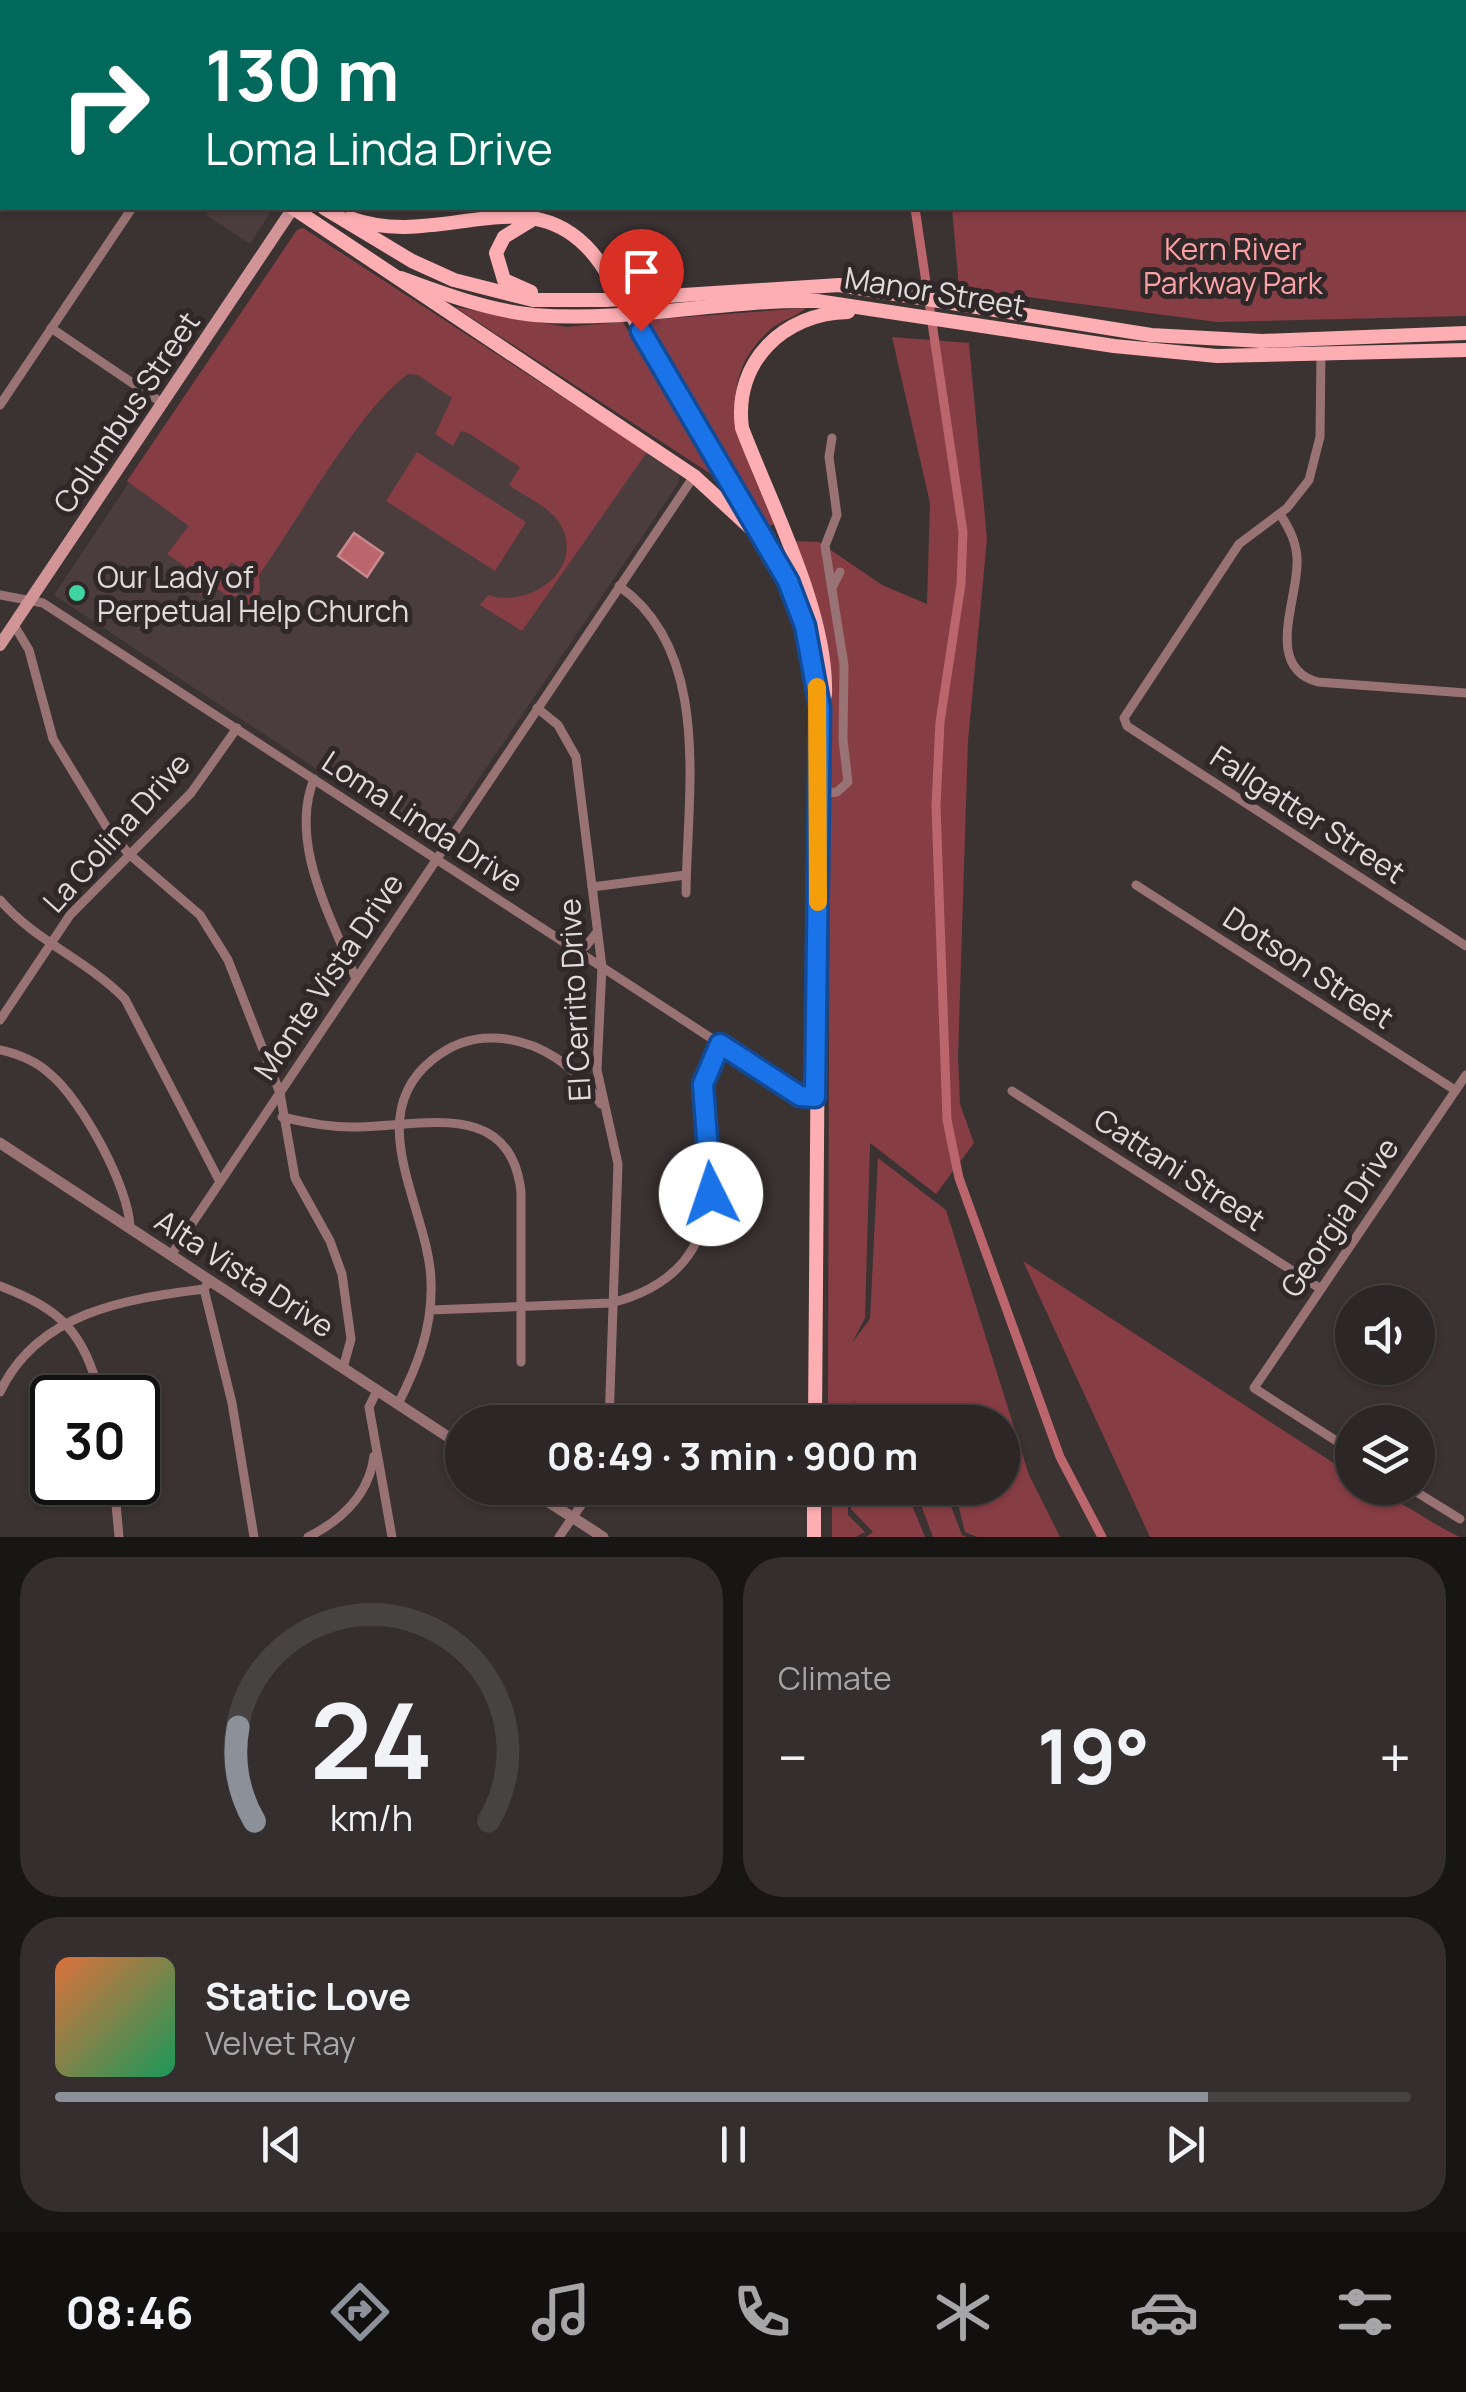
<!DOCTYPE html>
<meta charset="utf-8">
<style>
body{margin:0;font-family:Manrope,sans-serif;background:#342e2e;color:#f1f3f6;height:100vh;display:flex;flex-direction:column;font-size:38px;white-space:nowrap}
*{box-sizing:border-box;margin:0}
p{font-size:32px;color:#a6a5a7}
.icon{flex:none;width:55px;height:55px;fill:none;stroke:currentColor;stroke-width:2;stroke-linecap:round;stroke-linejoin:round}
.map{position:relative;height:1537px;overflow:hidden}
.details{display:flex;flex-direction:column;gap:20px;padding:20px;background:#181515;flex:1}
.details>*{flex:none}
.guide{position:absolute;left:0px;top:0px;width:1468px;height:210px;box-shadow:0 2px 8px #0004,0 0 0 2px #484343;background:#00695c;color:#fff;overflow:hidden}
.controls{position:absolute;left:1335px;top:1285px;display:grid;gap:20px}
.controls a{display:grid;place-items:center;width:100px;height:100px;border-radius:50%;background:#2c2626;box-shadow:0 2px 8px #0004,0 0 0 2px #484343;font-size:50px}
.speed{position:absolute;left:30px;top:1375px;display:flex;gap:20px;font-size:50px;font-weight:700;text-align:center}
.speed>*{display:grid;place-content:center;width:130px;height:130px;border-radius:50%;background:#2c2626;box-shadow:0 2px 8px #0004,0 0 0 2px #484343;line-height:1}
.speed .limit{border:5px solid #111;border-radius:15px;background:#fff;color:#111}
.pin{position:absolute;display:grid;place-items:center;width:85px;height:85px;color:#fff;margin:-102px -42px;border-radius:50% 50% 50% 0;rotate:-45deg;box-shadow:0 0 10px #0007}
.pin .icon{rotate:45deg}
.me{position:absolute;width:110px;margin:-55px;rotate:356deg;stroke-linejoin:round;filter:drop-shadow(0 0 8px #0008)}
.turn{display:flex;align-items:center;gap:35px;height:210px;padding:0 40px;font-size:45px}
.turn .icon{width:130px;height:130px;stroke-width:2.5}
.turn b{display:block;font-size:70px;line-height:85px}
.big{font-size:75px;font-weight:700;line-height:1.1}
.details .widget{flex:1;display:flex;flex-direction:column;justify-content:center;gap:15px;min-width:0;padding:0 35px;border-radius:40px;background:#342e2e}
.details .dial{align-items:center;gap:0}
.dial svg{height:260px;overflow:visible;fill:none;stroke:#484343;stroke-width:7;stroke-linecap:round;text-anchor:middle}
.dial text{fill:#f1f3f6;stroke:none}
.song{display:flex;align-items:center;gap:30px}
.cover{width:120px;height:120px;border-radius:15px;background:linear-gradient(135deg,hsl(20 70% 55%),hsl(150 70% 35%))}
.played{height:10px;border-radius:5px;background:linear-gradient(90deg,#8c9099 85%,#484343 85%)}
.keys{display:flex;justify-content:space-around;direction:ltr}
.heat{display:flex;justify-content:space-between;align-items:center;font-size:55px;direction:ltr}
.details .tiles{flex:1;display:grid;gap:20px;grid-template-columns:1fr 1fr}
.widget:last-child{grid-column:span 2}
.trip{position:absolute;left:445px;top:1405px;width:575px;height:100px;border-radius:50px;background:#2c2626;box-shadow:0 2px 8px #0004,0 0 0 2px #484343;font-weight:700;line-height:100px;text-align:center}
.dock{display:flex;height:160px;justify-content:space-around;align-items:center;background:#120f0f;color:#a6a5a7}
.dock .icon{width:70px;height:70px}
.dock .current{color:#8c9099}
.dock b{font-size:45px;color:#f1f3f6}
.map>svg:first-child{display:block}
.built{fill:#4b3d3d}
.green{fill:#873d44}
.water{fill:#bb666c;stroke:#c6898e;stroke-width:2.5}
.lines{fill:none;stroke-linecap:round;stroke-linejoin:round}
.canal{stroke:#bb666c;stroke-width:9}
.minor{stroke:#997274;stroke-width:9}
.tertiary{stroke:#997274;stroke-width:11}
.secondary{stroke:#d19497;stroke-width:12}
.primary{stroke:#fdaeb2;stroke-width:14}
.primary-bridge{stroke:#fdaeb2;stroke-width:14}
.route-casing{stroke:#114b97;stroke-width:25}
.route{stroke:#1a73e8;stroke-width:18}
.slow{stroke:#f59e0b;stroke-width:18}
.poi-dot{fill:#3fd4a2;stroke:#302828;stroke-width:4}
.labels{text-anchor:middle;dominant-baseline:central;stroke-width:10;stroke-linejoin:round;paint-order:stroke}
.park-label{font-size:30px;fill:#fea1a7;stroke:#302828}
.street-label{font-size:30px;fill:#e1dcdc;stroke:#302828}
.poi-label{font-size:30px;fill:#e1dcdc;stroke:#302828;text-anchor:start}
</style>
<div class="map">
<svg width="1466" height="1537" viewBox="0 0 1466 1537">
<rect width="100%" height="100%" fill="#3b3232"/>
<g class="built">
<polygon points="149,0 394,0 147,2"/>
<polygon points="211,208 268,208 270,213 250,244 206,215"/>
<polygon points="303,228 679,473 679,482 437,841 428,843 54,595 297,230"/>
</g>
<g class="green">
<polygon points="1347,0 1466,0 1466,316 1217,322 959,288 952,208 1465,208 1465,2"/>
<path d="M303,228L647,452L522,631L480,605L488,595C529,609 588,569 559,522C549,507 524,496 509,485L520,467L470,434L461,431L453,446L435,434L452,398L418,375L408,374C359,409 297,522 259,575L260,591L244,616L240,597L253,594L247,571L231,562L224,572L235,580L238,596L230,597L209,584L201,595L183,583L186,567L167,554L189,526L127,481L297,230Z"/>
<polygon points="455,307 566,327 623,322 714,476"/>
<path d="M806,308C796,317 782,320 772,328C704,387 747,457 774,524L766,528L645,320Z"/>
<polygon points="892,337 969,343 987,539 968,741 958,1057 960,1104 974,1143 936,1194 870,1143 865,1318 852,1343 870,1319 878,1158 946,1210 1029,1475 1060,1537 977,1537 965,1532 957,1500 948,1488 1002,1488 1002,1422 850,1422 855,1398 847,1422 833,1422 828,1401 830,661 795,541 819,542 882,585 927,604 930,503"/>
<polygon points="417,452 526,522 495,571 386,501"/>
<path d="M1023,1261L1352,1475V1488C1389,1488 1426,1522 1460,1537H1150Z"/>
<polygon points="832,1488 848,1488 848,1515 865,1532 856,1537 832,1537"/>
<polygon points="851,1488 905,1488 925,1537 866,1537 873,1532 851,1509"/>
<polygon points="926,1488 944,1488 962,1535 967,1537 933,1537 919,1500"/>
</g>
<polygon class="water" points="354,533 383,553 367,577 338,556"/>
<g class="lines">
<g class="canal">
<polyline points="789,0 792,2"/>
<polyline points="864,0 865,2"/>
<polyline points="1296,2 1298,0"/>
<polyline points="915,208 963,532 961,584 940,722 936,806 947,1120 959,1178 1060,1457 1102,1537"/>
</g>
<g class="minor">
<polyline points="621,0 626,2"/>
<polyline points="130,2 132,0"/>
<polyline points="495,2 496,0"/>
<polyline points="0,197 2,193"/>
<polyline points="51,328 162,403"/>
<polyline points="1321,353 1320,437 1309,480 1287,508 1239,544 1124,718 1127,726 1466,946"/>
<polyline points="0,405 132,208"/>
<path d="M1280,514C1289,528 1296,541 1297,558C1300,596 1262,667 1318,682L1466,693"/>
<path d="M619,586C713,652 687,793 686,893"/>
<polyline points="833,586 840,572"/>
<polyline points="0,595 43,603 800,1096 815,1097"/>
<polyline points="14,625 29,650 53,739 109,831 129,854 200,915 228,960 280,1093 295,1178 330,1241 342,1274 351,1339 343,1368"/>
<polyline points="537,708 558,725 576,757 602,967 597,1070 618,1164 609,1422"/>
<path d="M314,779C288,844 332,918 356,979"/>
<polyline points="820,794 837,792 848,782 843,740 844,665 825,546 837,515 829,457 832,438"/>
<polyline points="1136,885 1455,1090"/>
<polyline points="592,887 686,875"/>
<path d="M0,900C35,941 87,960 125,999L220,1182"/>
<polyline points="570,947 586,946 597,932"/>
<polyline points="0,1020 70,915 191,793 237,728"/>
<path d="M0,1050C18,1054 36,1061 50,1074C81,1099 129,1187 130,1227"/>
<polyline points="1012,1091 1321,1289"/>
<path d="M282,1117C308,1123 333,1128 359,1127C424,1126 511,1099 521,1192V1362"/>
<polyline points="171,1255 694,476"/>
<polyline points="210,1280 204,1289 232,1403 254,1537"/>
<path d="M0,1286C62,1310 83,1331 101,1398"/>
<path d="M430,1310L611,1303C639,1296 665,1284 684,1261C738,1194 678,1112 720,1044"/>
<polyline points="377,1391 369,1407 392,1537"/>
<path d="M0,1392C38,1312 125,1299 204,1289"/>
<path d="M398,1404C418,1365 433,1326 431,1281C429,1209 360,1118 432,1060C450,1045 472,1037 495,1038C540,1040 577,1067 601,1104"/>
<polyline points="1352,1451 1254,1388 1466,1075"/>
<polyline points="114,1482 119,1537"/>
<polyline points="1410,1488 1460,1519"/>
<path d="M308,1537C342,1520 369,1494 374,1456"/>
<polyline points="559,1537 593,1488"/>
</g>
<g class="tertiary">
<polyline points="0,1143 462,1446"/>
<polyline points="527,1488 603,1537"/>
</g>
<g class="secondary">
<polyline points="410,2 411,0"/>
<polyline points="0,645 293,208"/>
</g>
<g class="primary">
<polyline points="19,0 23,2"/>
<polyline points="0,10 2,12"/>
<polyline points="293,208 694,476 756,533"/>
<polyline points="324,208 412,261 454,280 533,300 606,300 839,285 1151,335 1262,341 1466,333"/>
<path d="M350,218C446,254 545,161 610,279"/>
<path d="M401,278C444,294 488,310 534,315C628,323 723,299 817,301L1114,346L1217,356L1466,350"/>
<polyline points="531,292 504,280 496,253 504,237 535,218"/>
<path d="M641,331C715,455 819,583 820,734L815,1422"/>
<path d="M825,695C828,613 772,507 742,428C733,362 784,313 848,312"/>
<polyline points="814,1537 814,1488"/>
</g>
<polyline class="primary-bridge" points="610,279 641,331"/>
</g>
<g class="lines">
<defs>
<polyline id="route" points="641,331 788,581 805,626 820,708 815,1097 800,1096 720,1044 703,1084 711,1194"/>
</defs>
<use href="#route" class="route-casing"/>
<use href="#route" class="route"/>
<polyline class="slow" points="817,687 818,902"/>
</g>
<circle class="poi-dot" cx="77" cy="593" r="10"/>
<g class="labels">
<g class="park-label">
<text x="1233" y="248">Kern River<tspan x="1233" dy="34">Parkway Park</tspan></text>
</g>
<g class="street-label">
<text transform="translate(935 291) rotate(9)">Manor Street</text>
<text transform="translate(126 412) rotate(-56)">Columbus Street</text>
<text transform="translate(1308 814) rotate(33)">Fallgatter Street</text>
<text transform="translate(423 821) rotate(33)">Loma Linda Drive</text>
<text transform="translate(116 832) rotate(-48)">La Colina Drive</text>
<text transform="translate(1309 967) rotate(33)">Dotson Street</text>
<text transform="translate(328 976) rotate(-56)">Monte Vista Drive</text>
<text transform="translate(574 1000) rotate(-93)">El Cerrito Drive</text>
<text transform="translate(1180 1169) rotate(33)">Cattani Street</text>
<text transform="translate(1339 1217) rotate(-56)">Georgia Drive</text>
<text transform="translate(245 1273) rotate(33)">Alta Vista Drive</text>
</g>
<g class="poi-label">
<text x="97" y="576">Our Lady of<tspan x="97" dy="34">Perpetual Help Church</tspan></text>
</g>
</g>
</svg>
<div class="controls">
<a><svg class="icon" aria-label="sound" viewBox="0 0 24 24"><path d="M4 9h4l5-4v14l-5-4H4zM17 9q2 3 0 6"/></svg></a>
<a><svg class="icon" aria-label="layers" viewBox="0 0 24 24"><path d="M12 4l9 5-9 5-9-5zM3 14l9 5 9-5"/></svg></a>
</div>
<div class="speed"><div class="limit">30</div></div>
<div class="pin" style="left:641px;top:331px;background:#d93025"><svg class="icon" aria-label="arrive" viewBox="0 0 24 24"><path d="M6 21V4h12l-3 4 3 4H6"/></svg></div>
<svg class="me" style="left:711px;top:1194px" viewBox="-20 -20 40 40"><circle r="19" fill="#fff"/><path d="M0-13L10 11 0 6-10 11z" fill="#1a73e8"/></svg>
<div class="trip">08:49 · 3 min · 900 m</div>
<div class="guide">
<div class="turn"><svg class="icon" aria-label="right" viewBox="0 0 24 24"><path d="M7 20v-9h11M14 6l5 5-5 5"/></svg><div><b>130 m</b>Loma Linda Drive</div></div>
</div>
</div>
<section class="details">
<div class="tiles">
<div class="widget dial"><svg viewBox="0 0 100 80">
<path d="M14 69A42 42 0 1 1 86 69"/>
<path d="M14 69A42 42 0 0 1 9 40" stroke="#8c9099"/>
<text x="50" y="56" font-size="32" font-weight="700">24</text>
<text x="50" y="72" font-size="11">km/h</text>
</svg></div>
<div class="widget"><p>Climate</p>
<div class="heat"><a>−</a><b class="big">19°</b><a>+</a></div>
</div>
<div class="widget">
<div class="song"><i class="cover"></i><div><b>Static Love</b><p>Velvet Ray</p></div></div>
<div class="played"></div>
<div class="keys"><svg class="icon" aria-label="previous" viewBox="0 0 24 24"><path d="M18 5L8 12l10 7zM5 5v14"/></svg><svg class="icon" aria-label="pause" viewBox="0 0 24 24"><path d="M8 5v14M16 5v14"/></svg><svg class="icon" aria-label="next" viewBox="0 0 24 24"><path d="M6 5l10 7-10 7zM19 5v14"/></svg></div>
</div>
</div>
</section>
<nav class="dock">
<b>08:46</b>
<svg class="icon current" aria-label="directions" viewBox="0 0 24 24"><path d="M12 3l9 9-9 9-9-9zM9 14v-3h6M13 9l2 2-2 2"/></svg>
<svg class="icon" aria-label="music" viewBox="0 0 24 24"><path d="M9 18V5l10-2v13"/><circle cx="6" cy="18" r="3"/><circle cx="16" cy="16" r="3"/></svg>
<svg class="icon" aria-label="phone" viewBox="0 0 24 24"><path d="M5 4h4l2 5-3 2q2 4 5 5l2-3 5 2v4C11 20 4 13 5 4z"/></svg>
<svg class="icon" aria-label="climate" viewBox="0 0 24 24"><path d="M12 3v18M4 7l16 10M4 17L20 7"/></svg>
<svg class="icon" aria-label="car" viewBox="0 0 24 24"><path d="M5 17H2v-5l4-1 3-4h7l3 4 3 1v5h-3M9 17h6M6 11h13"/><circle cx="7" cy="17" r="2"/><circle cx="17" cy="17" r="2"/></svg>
<svg class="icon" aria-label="filters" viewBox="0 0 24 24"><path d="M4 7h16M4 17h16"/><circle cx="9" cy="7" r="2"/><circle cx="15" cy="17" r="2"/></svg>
</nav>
